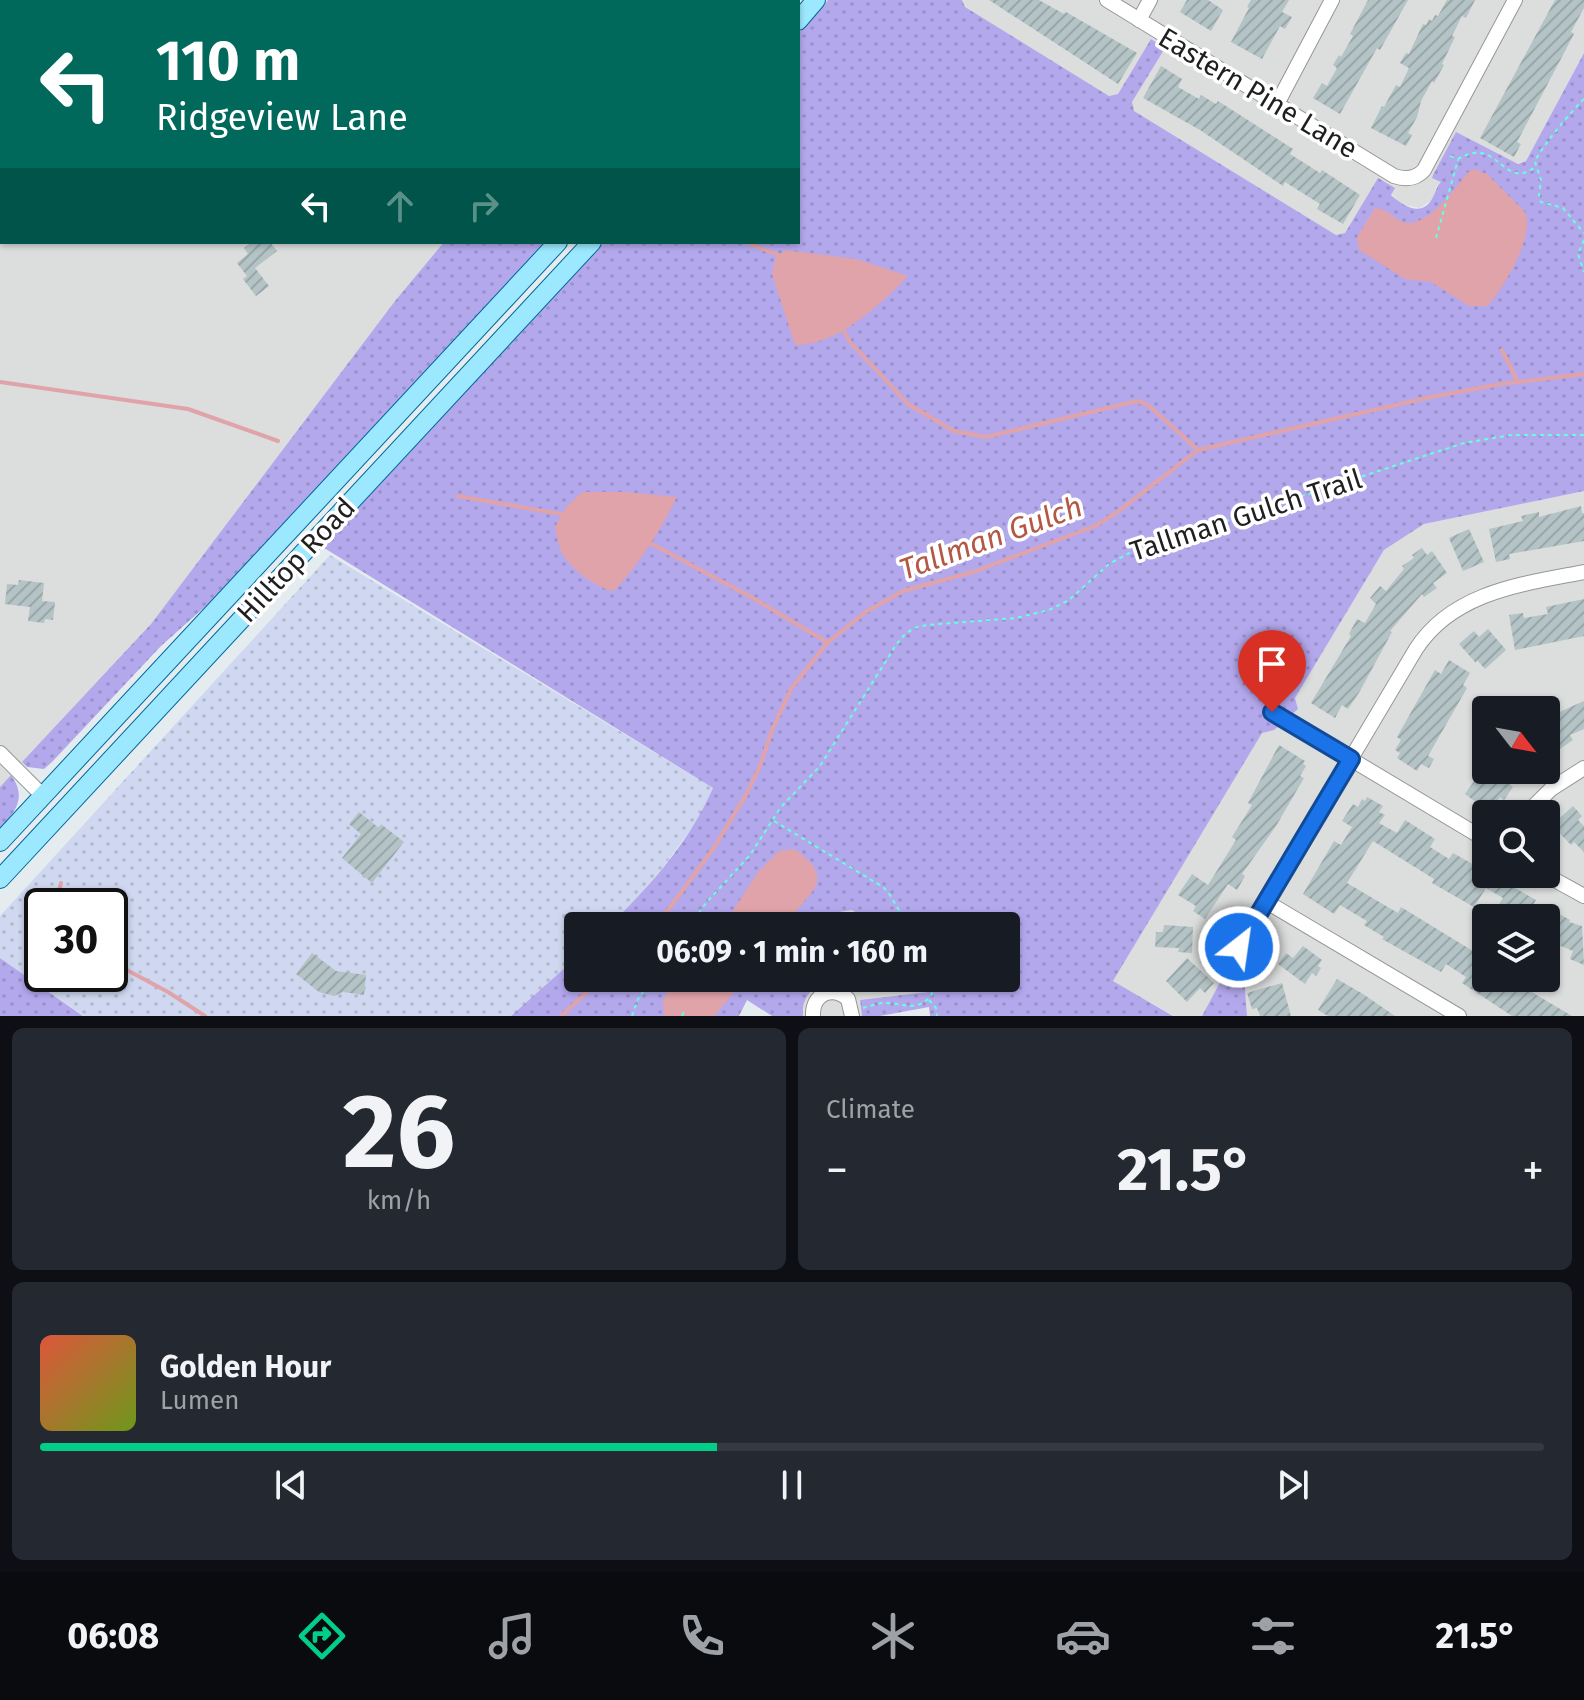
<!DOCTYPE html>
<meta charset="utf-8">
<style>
body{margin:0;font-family:"Fira Sans",sans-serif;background:#242831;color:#f1f3f6;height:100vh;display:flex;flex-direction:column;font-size:30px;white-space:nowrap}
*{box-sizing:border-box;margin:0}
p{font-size:26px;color:#9ea1a6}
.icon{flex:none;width:44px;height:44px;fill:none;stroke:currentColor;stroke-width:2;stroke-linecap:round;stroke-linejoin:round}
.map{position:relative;height:1016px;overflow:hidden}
.details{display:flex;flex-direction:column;gap:12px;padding:12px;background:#0d0f14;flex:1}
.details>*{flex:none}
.top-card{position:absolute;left:0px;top:0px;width:800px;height:244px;box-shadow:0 2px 6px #0004;background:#00695c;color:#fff;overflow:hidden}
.needle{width:52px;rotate:121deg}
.fabs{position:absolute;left:1472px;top:696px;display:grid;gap:16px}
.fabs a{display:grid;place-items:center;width:88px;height:88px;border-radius:8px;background:#171b24;box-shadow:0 2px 6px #0004;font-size:40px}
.speed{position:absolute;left:24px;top:888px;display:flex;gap:16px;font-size:40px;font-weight:700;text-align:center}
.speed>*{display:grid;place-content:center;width:104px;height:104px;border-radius:50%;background:#171b24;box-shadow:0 2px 6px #0004;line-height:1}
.speed .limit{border:4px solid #111;border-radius:12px;background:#fff;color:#111}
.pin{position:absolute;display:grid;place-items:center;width:68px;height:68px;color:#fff;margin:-82px -34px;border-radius:50% 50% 50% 0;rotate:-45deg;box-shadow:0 0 8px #0007}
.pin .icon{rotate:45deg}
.me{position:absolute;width:88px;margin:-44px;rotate:30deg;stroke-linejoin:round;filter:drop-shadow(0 0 6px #0008)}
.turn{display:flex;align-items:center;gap:28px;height:168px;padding:0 24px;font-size:36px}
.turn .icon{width:104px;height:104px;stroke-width:2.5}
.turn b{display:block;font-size:56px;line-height:68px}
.lanes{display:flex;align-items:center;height:76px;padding:0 24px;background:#0003;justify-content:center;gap:40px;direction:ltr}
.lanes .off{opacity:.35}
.big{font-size:60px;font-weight:700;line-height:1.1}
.details .widget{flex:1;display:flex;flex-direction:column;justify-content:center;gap:12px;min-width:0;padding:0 28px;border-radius:12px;background:#242831}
.details .dial{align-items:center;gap:0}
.dial b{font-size:104px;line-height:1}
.song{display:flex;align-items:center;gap:24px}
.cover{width:96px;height:96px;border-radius:12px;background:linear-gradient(135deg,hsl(10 70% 55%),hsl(80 70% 35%))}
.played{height:8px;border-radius:4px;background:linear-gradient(90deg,#00ce89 45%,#363941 45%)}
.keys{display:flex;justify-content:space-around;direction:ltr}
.heat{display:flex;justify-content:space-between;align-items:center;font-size:44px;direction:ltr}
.details .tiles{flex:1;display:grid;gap:12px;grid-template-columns:1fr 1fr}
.widget:last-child{grid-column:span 2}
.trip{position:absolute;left:564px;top:912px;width:456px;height:80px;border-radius:8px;background:#171b24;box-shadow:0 2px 6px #0004;font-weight:700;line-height:80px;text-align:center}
.dock{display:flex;height:128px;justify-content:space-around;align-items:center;background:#090b0e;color:#9ea1a6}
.dock .icon{width:56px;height:56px}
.dock .current{color:#00ce89}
.dock b{font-size:36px;color:#f1f3f6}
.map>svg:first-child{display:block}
.residential{fill:#dcdddd;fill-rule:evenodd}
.farmland{fill:url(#farmland-dots);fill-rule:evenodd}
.grass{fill:url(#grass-dots)}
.water{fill:#e0a3aa}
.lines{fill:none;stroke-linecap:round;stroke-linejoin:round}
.stream{stroke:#e0a3aa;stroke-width:4}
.building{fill:url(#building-hatch)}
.minor-casing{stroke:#969696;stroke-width:16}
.major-casing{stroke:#00679a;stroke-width:20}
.path{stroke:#67ffdc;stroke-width:2;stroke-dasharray:4 4;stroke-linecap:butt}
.minor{stroke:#fff;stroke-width:14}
.major{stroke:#9be8ff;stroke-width:18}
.route-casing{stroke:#114b97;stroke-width:20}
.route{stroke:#1a73e8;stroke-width:14}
.labels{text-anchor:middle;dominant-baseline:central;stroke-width:7;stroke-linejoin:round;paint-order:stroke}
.street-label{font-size:28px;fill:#1f1f1f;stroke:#fff}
.water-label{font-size:30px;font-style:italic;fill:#b45846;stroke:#fff}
</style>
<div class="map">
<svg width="1584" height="1016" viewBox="0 0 1584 1016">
<defs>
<pattern id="farmland-dots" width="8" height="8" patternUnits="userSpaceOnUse" patternTransform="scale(2)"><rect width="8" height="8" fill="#cfd8f0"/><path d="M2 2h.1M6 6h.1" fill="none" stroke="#b1b9cd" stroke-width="1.8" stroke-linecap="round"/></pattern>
<pattern id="grass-dots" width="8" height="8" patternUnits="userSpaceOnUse" patternTransform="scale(2)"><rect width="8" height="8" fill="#b4a8ed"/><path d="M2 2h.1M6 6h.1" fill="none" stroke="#9a90cb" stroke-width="1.8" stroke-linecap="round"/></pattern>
<pattern id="building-hatch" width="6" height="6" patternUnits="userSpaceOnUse" patternTransform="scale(2)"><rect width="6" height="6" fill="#b4c3c5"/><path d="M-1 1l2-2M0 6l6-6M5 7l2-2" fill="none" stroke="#9aa7a9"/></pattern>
</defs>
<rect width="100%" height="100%" fill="#e5ecf0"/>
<g class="residential">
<polygon points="0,0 707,0 2,2 2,242 444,242 395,301 151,624 0,787"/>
<polygon points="962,0 1584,0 1584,53 1526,161 1441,182 1436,187 1433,199 1420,208 1401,204 1378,178 1345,233 1336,235 1133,111 1132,102 1164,47 1151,39 1118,94 1109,96 964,7"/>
<path d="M1584,491V1016H1247L1244,976L1225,973L1202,1016H1174L1113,981L1262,732L1298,709L1295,698L1384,550L1424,524ZM1486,710H1546V770H1486ZM1486,814H1546V874H1486ZM1486,918H1546V978H1486Z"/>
<polygon points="852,910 878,926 816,926 814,916"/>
<polygon points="826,978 924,978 928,992 860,1001 862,1016 803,1016 805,998"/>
</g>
<path class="farmland" d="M330,555L713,788L702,814L664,866L637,898L609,926H578V956L511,1016H84L0,958V916ZM42,906H110V974H42Z"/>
<g class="grass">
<path d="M828,0H962L965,7L1109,96L1118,94L1151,39L1165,48L1132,102L1134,111L1336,235L1345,233L1378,178L1395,188L1391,195C1402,205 1421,218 1432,199C1436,192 1436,187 1441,182L1432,178L1433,175L1456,132L1518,164L1526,161L1584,53V491L1424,524L1384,550L1295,698L1298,709L1274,730L1262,733L1113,981L1173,1016H930L929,1007L880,1016H862L860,1000L928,992L924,978H1006V926H878L852,910L814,916L816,926H609C650,886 690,841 713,788L321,546L604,242H798V34Z"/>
<polygon points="444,242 547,242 217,596 161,646 52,762 44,769 27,767 22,762 151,624 395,301"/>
<path d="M11,775C27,797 16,811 0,829V787Z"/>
<path d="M578,956V978H826L827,980C811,989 802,997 803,1016H772L747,1000L739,1016H511Z"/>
<polygon points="0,958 83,1016 0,1016"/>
<polygon points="1225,973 1244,976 1247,1016 1202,1016"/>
</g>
<g class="water">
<path d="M1473,169L1487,174L1525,212C1536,233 1503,291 1487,306H1469L1431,282L1405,279L1359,250L1357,237L1375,208C1386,208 1393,218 1403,222C1425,230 1456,188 1467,173Z"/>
<path d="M785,250L856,259L908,276C880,305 837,346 795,345L772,274L775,258Z"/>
<path d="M582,492H626L677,497C659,532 641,562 614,591C597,589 570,568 562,553C558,545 557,535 555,527L566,507Z"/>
<path d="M794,849C841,881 806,892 786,926H723L758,872L779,851Z"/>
<polygon points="675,978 746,978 714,1016 664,1016 663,1000"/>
</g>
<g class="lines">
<g class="stream">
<polyline points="0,117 2,118"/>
<polyline points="745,242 784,257"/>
<polyline points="841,326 850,342 908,404 954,431 986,437 1137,401 1148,405 1198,450"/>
<polyline points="1502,350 1518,382"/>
<polyline points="0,382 188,409 278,441"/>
<polyline points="458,496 566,515"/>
<polyline points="650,543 751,597 827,642"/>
<polyline points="55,906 61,883"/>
<polyline points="652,926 668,910 713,849 746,795 760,766 772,730 791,689 827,643 867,611 903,591 973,572 1095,526 1116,513 1198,450 1431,397 1501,384 1584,374"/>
<polyline points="110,961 168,992 205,1016"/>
<polyline points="561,1016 602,978"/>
</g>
</g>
<g class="building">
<polygon points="989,0 1039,0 1064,14 1066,12 1137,53 1118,84"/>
<polygon points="1187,0 1208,0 1223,10 1211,31 1180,12"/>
<polygon points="1251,0 1289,0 1282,12 1292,17 1285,29 1280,26 1262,59 1231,42 1249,8 1247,7"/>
<polygon points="1368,0 1408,0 1380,50 1377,48 1340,114 1313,98 1322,83 1327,86 1337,68 1333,65 1339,55 1341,57 1353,36 1350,34"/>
<polygon points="1447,0 1475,0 1466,18 1462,16 1452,36 1455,37 1442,64 1444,65 1434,83 1432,81 1421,101 1417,117 1408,133 1412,135 1406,146 1371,128 1382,106 1384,107 1396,85 1400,87 1409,68 1400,63 1406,53 1409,54 1423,24 1426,25 1429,19 1432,21 1435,15 1438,16"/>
<polygon points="1555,0 1584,0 1584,8 1571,32 1574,34 1517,142 1521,144 1514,157 1480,138"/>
<polygon points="1161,66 1182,79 1178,87 1199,99 1201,95 1216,104 1218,101 1293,149 1290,154 1320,173 1322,170 1360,195 1343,224 1317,209 1320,204 1285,182 1283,186 1200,130 1143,98"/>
<polygon points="252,242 270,242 277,251 255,268 269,286 256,296 243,279 247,276 237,263 248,254 244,248"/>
<polygon points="1581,506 1582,513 1584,513 1584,541 1509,554 1510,559 1496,562 1489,529 1523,521 1521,516 1539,512 1539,517"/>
<polygon points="1469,529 1484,562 1463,571 1449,538"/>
<polygon points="1422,548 1427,555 1432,551 1447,573 1433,583 1437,588 1424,597 1422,594 1390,631 1392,632 1360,691 1348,709 1342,705 1335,718 1311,703 1351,636 1349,634 1357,619 1365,623 1376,604 1370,598 1380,586 1386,591 1404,569 1402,566 1414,558 1412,555"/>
<polygon points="19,580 44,583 42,601 55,602 53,620 45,619 44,623 28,621 30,607 5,604 7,584 18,585"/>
<polygon points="1584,599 1584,636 1515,650 1509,615 1523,613 1524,618 1548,614 1546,607"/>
<polygon points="1488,629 1506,650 1485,669 1477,660 1476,663 1459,644 1474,631 1479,637"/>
<polygon points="1449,660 1470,673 1463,685 1467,688 1428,756 1434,759 1429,768 1421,764 1417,771 1397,758 1400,753 1395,750 1401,740 1397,737 1435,670 1441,674"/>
<polygon points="1584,701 1584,729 1570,735 1573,740 1560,749 1555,742 1546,748 1546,718"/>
<polygon points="1279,745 1305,761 1303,764 1306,766 1300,776 1304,778 1276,826 1242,874 1245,876 1237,890 1228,884 1205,919 1193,911 1196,906 1178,895 1192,874 1208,885 1236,840 1232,837 1252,805 1248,803"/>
<polygon points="1484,767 1486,770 1527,770 1510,785 1513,787 1504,800 1500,797 1493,807 1489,804 1485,809 1465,794"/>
<polygon points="1367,797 1383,806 1379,812 1385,815 1379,823 1397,833 1405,820 1435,839 1430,847 1449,859 1453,853 1536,900 1533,905 1553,916 1556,912 1570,920 1569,922 1582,926 1584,965 1570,959 1573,951 1556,944 1546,962 1546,918 1500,918 1493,914 1503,898 1486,888 1474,907 1432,883 1434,879 1373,841 1347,883 1398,913 1401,907 1486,959 1486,978 1522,978 1518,984 1572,1016 1512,1016 1462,983 1466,977 1446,964 1441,972 1382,939 1384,937 1364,925 1367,921 1340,905 1334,914 1303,894 1334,841 1341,845 1352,827 1342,821 1353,804 1358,807 1362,799 1365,801"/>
<polygon points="1573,806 1582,816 1578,820 1584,826 1584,852 1574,842 1571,845 1552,825"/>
<polygon points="359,812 379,828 381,824 404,842 372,883 342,858 361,834 349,824"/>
<polygon points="1164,925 1193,927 1192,953 1178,952 1179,948 1155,947 1156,932 1163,932"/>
<polygon points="1303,946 1322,960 1318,966 1321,968 1316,976 1312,973 1305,984 1278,964 1286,953 1293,958"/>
<polygon points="312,953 336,971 366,975 364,995 343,992 334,996 319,992 296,974"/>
<polygon points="1187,958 1214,983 1205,993 1200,988 1187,1002 1166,981"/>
<polygon points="1337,979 1363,994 1395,1016 1328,1016 1318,1010"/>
<polygon points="1282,983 1291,1016 1260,1016 1257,1008 1252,1009 1247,993"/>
</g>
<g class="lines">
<defs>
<g id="minor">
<polyline points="355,0 363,2"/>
<path d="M1107,0L1394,176C1406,180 1416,179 1424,170L1515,0"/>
<polyline points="1139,20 1150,0"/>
<polyline points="1277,104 1332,0"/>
<polyline points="1272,712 1486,840"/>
<polyline points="0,753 43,796"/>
<polyline points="1526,814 1551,789 1584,768"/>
<polyline points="1544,874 1584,896"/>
<polyline points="1265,901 1459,1016"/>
<path d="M1239,947L1416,649C1453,592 1522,584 1584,572"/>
<path d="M813,1016C812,994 832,985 848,999L852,1016"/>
</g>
<g id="major">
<polyline points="780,2 782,0"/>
<polyline points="798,21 816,0"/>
<polyline points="0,842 558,242"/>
<polyline points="0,879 592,242"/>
</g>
</defs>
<use href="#minor" class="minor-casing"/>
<use href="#major" class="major-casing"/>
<g class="path">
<path d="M1584,99C1575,107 1537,152 1535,162L1541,180L1539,196L1541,202L1563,208L1584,233"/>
<path d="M1450,156L1458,159C1499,135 1502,190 1534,168"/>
<polyline points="1436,238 1458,160"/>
<polyline points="1584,240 1578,254 1584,272"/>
<polyline points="774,821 883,887 890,895 908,926"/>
<polyline points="689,926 706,903 750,855 781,807 820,766 896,645 906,633 917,627 927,625 1016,618 1049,610 1069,600 1109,564 1131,552 1464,443 1511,435 1584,435"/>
<polyline points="929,1000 936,1008 937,1016"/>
<path d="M863,1008C869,1006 876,1004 883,1003C901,1002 918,1014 932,994L931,978"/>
<polyline points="632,1016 638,999 653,978"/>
<polyline points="682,1016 684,1012"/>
</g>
<use href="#minor" class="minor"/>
<use href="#major" class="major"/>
</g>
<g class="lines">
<defs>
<polyline id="route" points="1239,947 1351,759 1272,712"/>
</defs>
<use href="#route" class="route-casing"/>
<use href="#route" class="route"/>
</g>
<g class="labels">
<g class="street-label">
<text transform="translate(1258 93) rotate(31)">Eastern Pine Lane</text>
<text transform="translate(1246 515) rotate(-18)">Tallman Gulch Trail</text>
<text transform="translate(296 560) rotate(-47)">Hilltop Road</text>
</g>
<g class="water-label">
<text transform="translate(991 538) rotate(-20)">Tallman Gulch</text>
</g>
</g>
</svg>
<div class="fabs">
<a><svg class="needle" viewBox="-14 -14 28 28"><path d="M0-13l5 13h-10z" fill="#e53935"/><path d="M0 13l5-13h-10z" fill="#9ea1a6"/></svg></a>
<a><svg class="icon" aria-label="search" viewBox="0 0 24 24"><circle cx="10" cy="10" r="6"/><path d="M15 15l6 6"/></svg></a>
<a><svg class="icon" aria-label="layers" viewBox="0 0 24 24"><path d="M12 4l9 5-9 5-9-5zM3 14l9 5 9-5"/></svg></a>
</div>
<div class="speed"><div class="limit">30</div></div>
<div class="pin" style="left:1272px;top:712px;background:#d93025"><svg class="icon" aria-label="arrive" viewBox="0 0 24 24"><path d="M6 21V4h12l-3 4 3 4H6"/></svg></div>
<svg class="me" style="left:1239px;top:947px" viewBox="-20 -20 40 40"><circle r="17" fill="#1a73e8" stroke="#fff" stroke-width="3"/><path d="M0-11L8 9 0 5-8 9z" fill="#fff"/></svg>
<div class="trip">06:09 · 1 min · 160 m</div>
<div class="top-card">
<div class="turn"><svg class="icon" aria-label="left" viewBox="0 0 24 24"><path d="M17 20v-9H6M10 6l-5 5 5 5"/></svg><div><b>110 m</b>Ridgeview Lane</div></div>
<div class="lanes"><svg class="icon" aria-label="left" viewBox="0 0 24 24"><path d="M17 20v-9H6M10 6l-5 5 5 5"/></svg><svg class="icon off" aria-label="ahead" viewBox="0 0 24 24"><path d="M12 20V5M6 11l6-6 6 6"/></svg><svg class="icon off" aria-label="right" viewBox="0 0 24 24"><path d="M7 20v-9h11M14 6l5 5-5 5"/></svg></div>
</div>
</div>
<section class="details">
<div class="tiles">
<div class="widget dial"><b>26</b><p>km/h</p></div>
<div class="widget"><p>Climate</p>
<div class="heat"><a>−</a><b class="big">21.5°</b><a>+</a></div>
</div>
<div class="widget">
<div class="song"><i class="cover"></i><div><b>Golden Hour</b><p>Lumen</p></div></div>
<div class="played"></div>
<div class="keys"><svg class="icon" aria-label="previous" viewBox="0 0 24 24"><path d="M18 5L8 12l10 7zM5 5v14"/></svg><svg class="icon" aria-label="pause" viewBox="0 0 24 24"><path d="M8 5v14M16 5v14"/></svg><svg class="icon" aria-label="next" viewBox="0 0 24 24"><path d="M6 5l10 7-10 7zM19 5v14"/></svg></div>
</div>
</div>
</section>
<nav class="dock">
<b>06:08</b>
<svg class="icon current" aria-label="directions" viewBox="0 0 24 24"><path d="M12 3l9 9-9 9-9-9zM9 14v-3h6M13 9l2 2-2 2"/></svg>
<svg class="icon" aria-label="music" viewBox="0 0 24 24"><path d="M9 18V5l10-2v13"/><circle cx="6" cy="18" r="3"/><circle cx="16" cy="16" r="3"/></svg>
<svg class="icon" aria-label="phone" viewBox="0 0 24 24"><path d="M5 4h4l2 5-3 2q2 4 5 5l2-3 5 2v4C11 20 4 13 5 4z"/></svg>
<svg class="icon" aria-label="climate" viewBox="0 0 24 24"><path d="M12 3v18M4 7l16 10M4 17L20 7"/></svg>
<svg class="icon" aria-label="car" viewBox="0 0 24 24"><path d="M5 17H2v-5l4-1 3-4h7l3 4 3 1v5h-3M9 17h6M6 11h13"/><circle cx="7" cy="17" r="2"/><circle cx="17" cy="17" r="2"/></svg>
<svg class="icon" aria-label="filters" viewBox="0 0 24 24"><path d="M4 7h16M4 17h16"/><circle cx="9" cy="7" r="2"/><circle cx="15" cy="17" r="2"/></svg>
<b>21.5°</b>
</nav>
